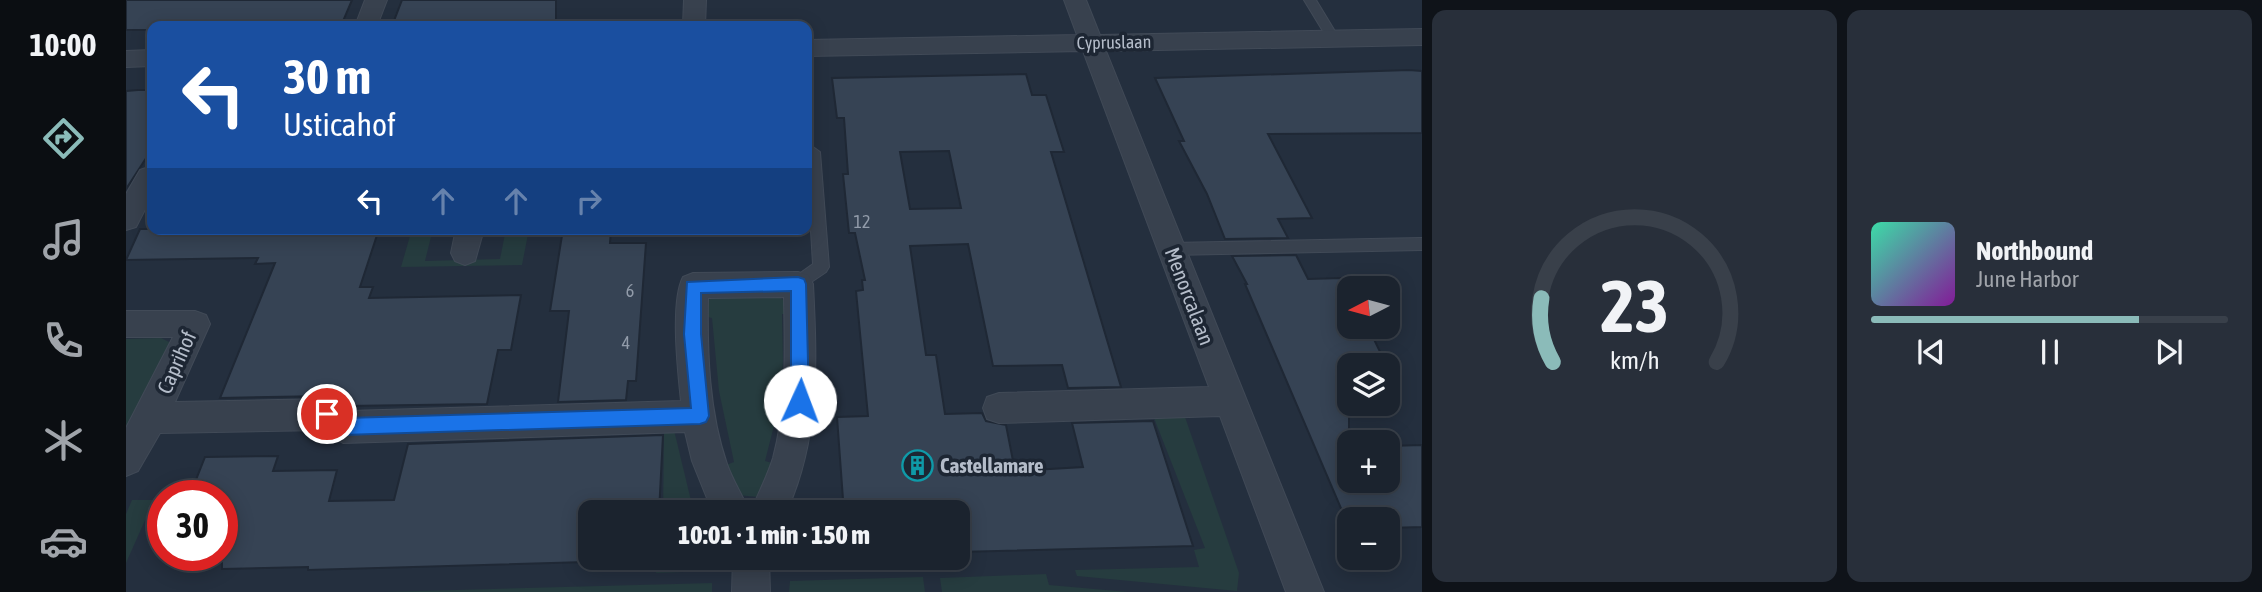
<!DOCTYPE html>
<meta charset="utf-8">
<style>
body{margin:0;font-family:"Asap Condensed",sans-serif;background:#282f3a;color:#f1f3f6;height:100vh;display:flex;flex-direction:column;font-size:26px;white-space:nowrap}
*{box-sizing:border-box;margin:0}
p{font-size:23px;color:#a0a4aa}
.icon{flex:none;width:38px;height:38px;fill:none;stroke:currentColor;stroke-width:2;stroke-linecap:round;stroke-linejoin:round}
.map{position:relative;flex:1;overflow:hidden}
.drawer{display:flex;flex-direction:column;gap:10px;padding:10px;background:#0f1319;width:840px}
.drawer>*{flex:none}
.top-card{position:absolute;left:21px;top:21px;width:665px;height:214px;border-radius:14px;box-shadow:0 4px 18px #0003,0 0 0 2px #39404a;background:#1a4fa0;color:#fff;overflow:hidden}
.needle{width:46px;rotate:264deg}
.fabs{position:absolute;left:1211px;top:276px;display:grid;gap:14px}
.fabs a{display:grid;place-items:center;width:63px;height:63px;border-radius:14px;background:#1b232e;box-shadow:0 4px 18px #0003,0 0 0 2px #39404a;font-size:35px}
.speed{position:absolute;left:21px;top:480px;display:flex;gap:14px;font-size:35px;font-weight:700;text-align:center}
.speed>*{display:grid;place-content:center;width:91px;height:91px;border-radius:50%;background:#1b232e;box-shadow:0 4px 18px #0003,0 0 0 2px #39404a;line-height:1}
.speed .limit{border:10px solid #d22;background:#fff;color:#111}
.pin{position:absolute;display:grid;place-items:center;width:60px;height:60px;color:#fff;margin:-30px;border:4px solid #fff;border-radius:50%;box-shadow:0 2px 7px #0007}
.me{position:absolute;width:77px;margin:-38px;rotate:2deg;stroke-linejoin:round;filter:drop-shadow(0 0 5px #0008)}
.turn{display:flex;align-items:center;gap:24px;height:147px;padding:0 21px;font-size:32px}
.turn .icon{width:91px;height:91px;stroke-width:2.5}
.turn b{display:block;font-size:49px;line-height:60px}
.lanes{display:flex;align-items:center;height:66px;padding:0 21px;background:#0003;justify-content:center;gap:35px;direction:ltr}
.lanes .off{opacity:.35}
.drawer .widget{flex:1;display:flex;flex-direction:column;justify-content:center;gap:10px;min-width:0;padding:0 24px;border-radius:14px;background:#282f3a}
.drawer .dial{align-items:center;gap:0}
.dial svg{height:182px;overflow:visible;fill:none;stroke:#39404a;stroke-width:7;stroke-linecap:round;text-anchor:middle}
.dial text{fill:#f1f3f6;stroke:none}
.song{display:flex;align-items:center;gap:21px}
.cover{width:84px;height:84px;border-radius:10px;background:linear-gradient(135deg,hsl(160 70% 55%),hsl(290 70% 35%))}
.played{height:7px;border-radius:4px;background:linear-gradient(90deg,#8bbbb9 75%,#39404a 75%)}
.keys{display:flex;justify-content:space-around;direction:ltr}
.drawer .tiles{flex:1;display:grid;gap:10px;grid-template-columns:repeat(2,1fr)}
.trip{position:absolute;left:452px;top:500px;width:392px;height:70px;border-radius:14px;background:#1b232e;box-shadow:0 4px 18px #0003,0 0 0 2px #39404a;font-weight:800;line-height:70px;text-align:center}
main{display:flex;flex:1;min-height:0}
.tabs{display:flex;flex-direction:column;width:126px;justify-content:space-around;align-items:center;background:#0b0e12;color:#a0a4aa}
.tabs .icon{width:49px;height:49px}
.tabs .active{color:#8bbbb9}
.tabs b{font-size:32px;color:#f1f3f6}
.map>svg:first-child{display:block}
.green{fill:#263c3f}
.building{fill:#364354;stroke:#1f2835;stroke-width:2;fill-rule:evenodd}
.lines{fill:none;stroke-linecap:round;stroke-linejoin:round}
.lane-casing{stroke:#414a57;stroke-width:2}
.street-casing{stroke:#414a57;stroke-width:2}
.lane{fill:#38414e;fill-rule:evenodd}
.street{fill:#38414e;fill-rule:evenodd}
.route{fill:#1a73e8;stroke:#114b97;stroke-width:2}
.labels{text-anchor:middle;dominant-baseline:central;stroke-width:7;stroke-linejoin:round;paint-order:stroke}
.far-street-label{font-size:18px;fill:#b4bcc9;stroke:#1d2633}
.number-label{font-size:18px;fill:#929caa}
.street-label{font-size:21px;fill:#b4bcc9;stroke:#1d2633}
.poi-label{font-size:21px;font-weight:bold;fill:#b4bcc9;stroke:#1d2633;text-anchor:start}
</style>
<main>
<nav class="tabs">
<b>10:00</b>
<svg class="icon active" aria-label="directions" viewBox="0 0 24 24"><path d="M12 3l9 9-9 9-9-9zM9 14v-3h6M13 9l2 2-2 2"/></svg>
<svg class="icon" aria-label="music" viewBox="0 0 24 24"><path d="M9 18V5l10-2v13"/><circle cx="6" cy="18" r="3"/><circle cx="16" cy="16" r="3"/></svg>
<svg class="icon" aria-label="phone" viewBox="0 0 24 24"><path d="M5 4h4l2 5-3 2q2 4 5 5l2-3 5 2v4C11 20 4 13 5 4z"/></svg>
<svg class="icon" aria-label="climate" viewBox="0 0 24 24"><path d="M12 3v18M4 7l16 10M4 17L20 7"/></svg>
<svg class="icon" aria-label="car" viewBox="0 0 24 24"><path d="M5 17H2v-5l4-1 3-4h7l3 4 3 1v5h-3M9 17h6M6 11h13"/><circle cx="7" cy="17" r="2"/><circle cx="17" cy="17" r="2"/></svg>
</nav>
<div class="map">
<svg width="1296" height="592" viewBox="0 0 1296 592">
<rect width="100%" height="100%" fill="#242f3e"/>
<g class="green">
<polygon points="286,229 307,229 299,261 374,259 380,229 403,229 396,265 275,267"/>
<polygon points="649,293 662,304 664,314 656,314 657,362 654,402 639,461 649,464 632,497 611,495 600,465 608,462 593,391 586,318 577,316 581,301 587,297"/>
<polygon points="35,338 43,342 46,352 0,446 0,339"/>
<polygon points="1059,417 1113,573 1111,591 951,576 949,570 1073,567 1068,550 1079,548 1028,418"/>
<polygon points="538,430 548,430 568,513 537,513"/>
<polygon points="6,500 28,500 0,563 0,514"/>
<polygon points="537,558 580,558 583,571 530,573"/>
<polygon points="668,558 720,558 721,568 665,568"/>
<polygon points="920,574 923,585 1002,592 816,592 814,578"/>
<polygon points="797,577 799,592 663,592 664,581"/>
<polygon points="586,583 586,592 257,592"/>
</g>
<g class="building">
<polygon points="0,0 226,0 215,26 26,26 26,30 0,30"/>
<polygon points="276,0 430,0 430,23 266,26"/>
<polygon points="1283,70 1296,71 1296,133 1142,134 1186,218 1152,219 1162,238 1099,239 1081,194 1053,141 1058,141 1029,78"/>
<path d="M900,74L906,95H920L938,152H925L995,387L942,388L936,365L867,366L842,244L784,246L800,355H810L819,414L856,413L860,421L880,425L889,471L957,467L946,423L1027,421L1067,546L831,552V513H718L711,417L742,416L730,291L737,290L736,280H739L729,233H723L717,174H722L718,118H711L706,78ZM823,151L835,208L784,209L774,152Z"/>
<polygon points="12,90 26,90 26,149 0,189 0,91"/>
<polygon points="14,229 253,229 234,287 247,287 243,298 395,295 385,350 372,350 361,404 219,406 201,396 94,398 149,263 129,264 132,258 0,260"/>
<polygon points="437,229 485,229 484,243 520,243 510,381 502,381 500,400 432,402 443,311 424,311"/>
<polygon points="1170,255 1182,279 1216,278 1223,290 1223,327 1242,327 1261,366 1223,366 1223,481 1262,481 1262,446 1296,445 1296,527 1262,528 1262,520 1223,520 1223,527 1119,284 1121,284 1106,256"/>
<polygon points="537,435 533,513 464,513 464,558 530,560 182,570 182,567 96,569 96,495 64,495 79,457 152,456 147,471 211,470 203,501 268,500 282,444"/>
</g>
<g class="lines">
<defs>
<g id="lane">
<polygon points="1178,0 1190,0 1213,38 1211,41 1203,41"/>
<polygon points="687,147 694,152 703,267 700,272 672,291 666,289 664,284 666,279 687,264 681,163 681,151"/>
<polygon points="1296,238 1296,250 1045,255 1040,253 1037,249 1040,245 1045,243"/>
</g>
<g id="street">
<polygon points="239,0 261,0 251,26 229,26"/>
<polygon points="558,0 580,0 579,26 557,26"/>
<polygon points="938,0 960,0 974,35 1296,29 1296,45 980,51 1198,592 1160,592 1094,416 873,423 861,419 857,408 861,397 873,393 1083,387 957,51 681,56 681,40 951,35"/>
<polygon points="26,50 26,66 0,67 0,51"/>
<polygon points="23,167 26,168 26,196 10,227 0,230 0,194 14,170"/>
<polygon points="330,229 358,229 349,261 339,265 329,261 325,253"/>
<path d="M672,272L682,275L687,284C691,363 694,439 660,513H624C632,494 641,477 647,458C661,406 659,350 658,297L582,298C581,353 583,412 601,464C607,481 617,496 624,513H587L566,461L559,432L217,443L195,430L34,433L12,471L0,476V428L47,337H0V311H69L80,315L84,324L49,402L201,399L223,411L555,401C552,372 544,302 557,277L567,273Z"/>
<polygon points="607,558 643,558 644,592 606,592"/>
</g>
</defs>
<use href="#lane" class="lane-casing"/>
<use href="#street" class="street-casing"/>
<use href="#lane" class="lane"/>
<use href="#street" class="street"/>
</g>
<polygon class="route" points="672,277 678,279 680,284 683,401 680,407 674,409 668,407 665,401 665,291 575,293 575,334 583,416 580,422 574,424 217,435 195,420 192,414 195,408 201,405 220,418 565,408 558,334 561,282"/>
<defs>
<symbol id="building-ring" viewBox="-11 -11 22 22"><circle r="9.5" fill="#1d2633" stroke="#0f9aa8" stroke-width="1.5"/><path d="M-4-6H4V6H1V3H-1V6H-4ZM-2.5-4.3h1.7v1.8h-1.7ZM.8-4.3h1.7v1.8H.8ZM-2.5-1h1.7V.8h-1.7ZM.8-1h1.7V.8H.8Z" fill="#0f9aa8"/></symbol>
</defs>
<g fill-rule="evenodd">
<use href="#building-ring" x="774" y="448" width="35" height="35"/>
</g>
<g class="labels">
<g class="far-street-label">
<text transform="translate(988 42) rotate(-1)">Cypruslaan</text>
</g>
<g class="number-label">
<text x="736" y="221">12</text>
<text x="504" y="290">6</text>
<text x="500" y="342">4</text>
</g>
<g class="street-label">
<text transform="translate(1064 296) rotate(69)">Menorcalaan</text>
<text transform="translate(50 362) rotate(-66)">Caprihof</text>
</g>
<g class="poi-label">
<text x="814" y="465">Castellamare</text>
</g>
</g>
</svg>
<div class="fabs">
<a><svg class="needle" viewBox="-14 -14 28 28"><path d="M0-13l5 13h-10z" fill="#e53935"/><path d="M0 13l5-13h-10z" fill="#a0a4aa"/></svg></a>
<a><svg class="icon" aria-label="layers" viewBox="0 0 24 24"><path d="M12 4l9 5-9 5-9-5zM3 14l9 5 9-5"/></svg></a>
<a>+</a>
<a>−</a>
</div>
<div class="speed"><div class="limit">30</div></div>
<div class="pin" style="left:201px;top:414px;background:#d93025"><svg class="icon" aria-label="arrive" viewBox="0 0 24 24"><path d="M6 21V4h12l-3 4 3 4H6"/></svg></div>
<svg class="me" style="left:674px;top:401px" viewBox="-20 -20 40 40"><circle r="19" fill="#fff"/><path d="M0-13L10 11 0 6-10 11z" fill="#1a73e8"/></svg>
<div class="trip">10:01 · 1 min · 150 m</div>
<div class="top-card">
<div class="turn"><svg class="icon" aria-label="left" viewBox="0 0 24 24"><path d="M17 20v-9H6M10 6l-5 5 5 5"/></svg><div><b>30 m</b>Usticahof</div></div>
<div class="lanes"><svg class="icon" aria-label="left" viewBox="0 0 24 24"><path d="M17 20v-9H6M10 6l-5 5 5 5"/></svg><svg class="icon off" aria-label="ahead" viewBox="0 0 24 24"><path d="M12 20V5M6 11l6-6 6 6"/></svg><svg class="icon off" aria-label="ahead" viewBox="0 0 24 24"><path d="M12 20V5M6 11l6-6 6 6"/></svg><svg class="icon off" aria-label="right" viewBox="0 0 24 24"><path d="M7 20v-9h11M14 6l5 5-5 5"/></svg></div>
</div>
</div>
<section class="drawer">
<div class="tiles">
<div class="widget dial"><svg viewBox="0 0 100 80">
<path d="M14 69A42 42 0 1 1 86 69"/>
<path d="M14 69A42 42 0 0 1 9 41" stroke="#8bbbb9"/>
<text x="50" y="56" font-size="32" font-weight="700">23</text>
<text x="50" y="72" font-size="11">km/h</text>
</svg></div>
<div class="widget">
<div class="song"><i class="cover"></i><div><b>Northbound</b><p>June Harbor</p></div></div>
<div class="played"></div>
<div class="keys"><svg class="icon" aria-label="previous" viewBox="0 0 24 24"><path d="M18 5L8 12l10 7zM5 5v14"/></svg><svg class="icon" aria-label="pause" viewBox="0 0 24 24"><path d="M8 5v14M16 5v14"/></svg><svg class="icon" aria-label="next" viewBox="0 0 24 24"><path d="M6 5l10 7-10 7zM19 5v14"/></svg></div>
</div>
</div>
</section>
</main>
